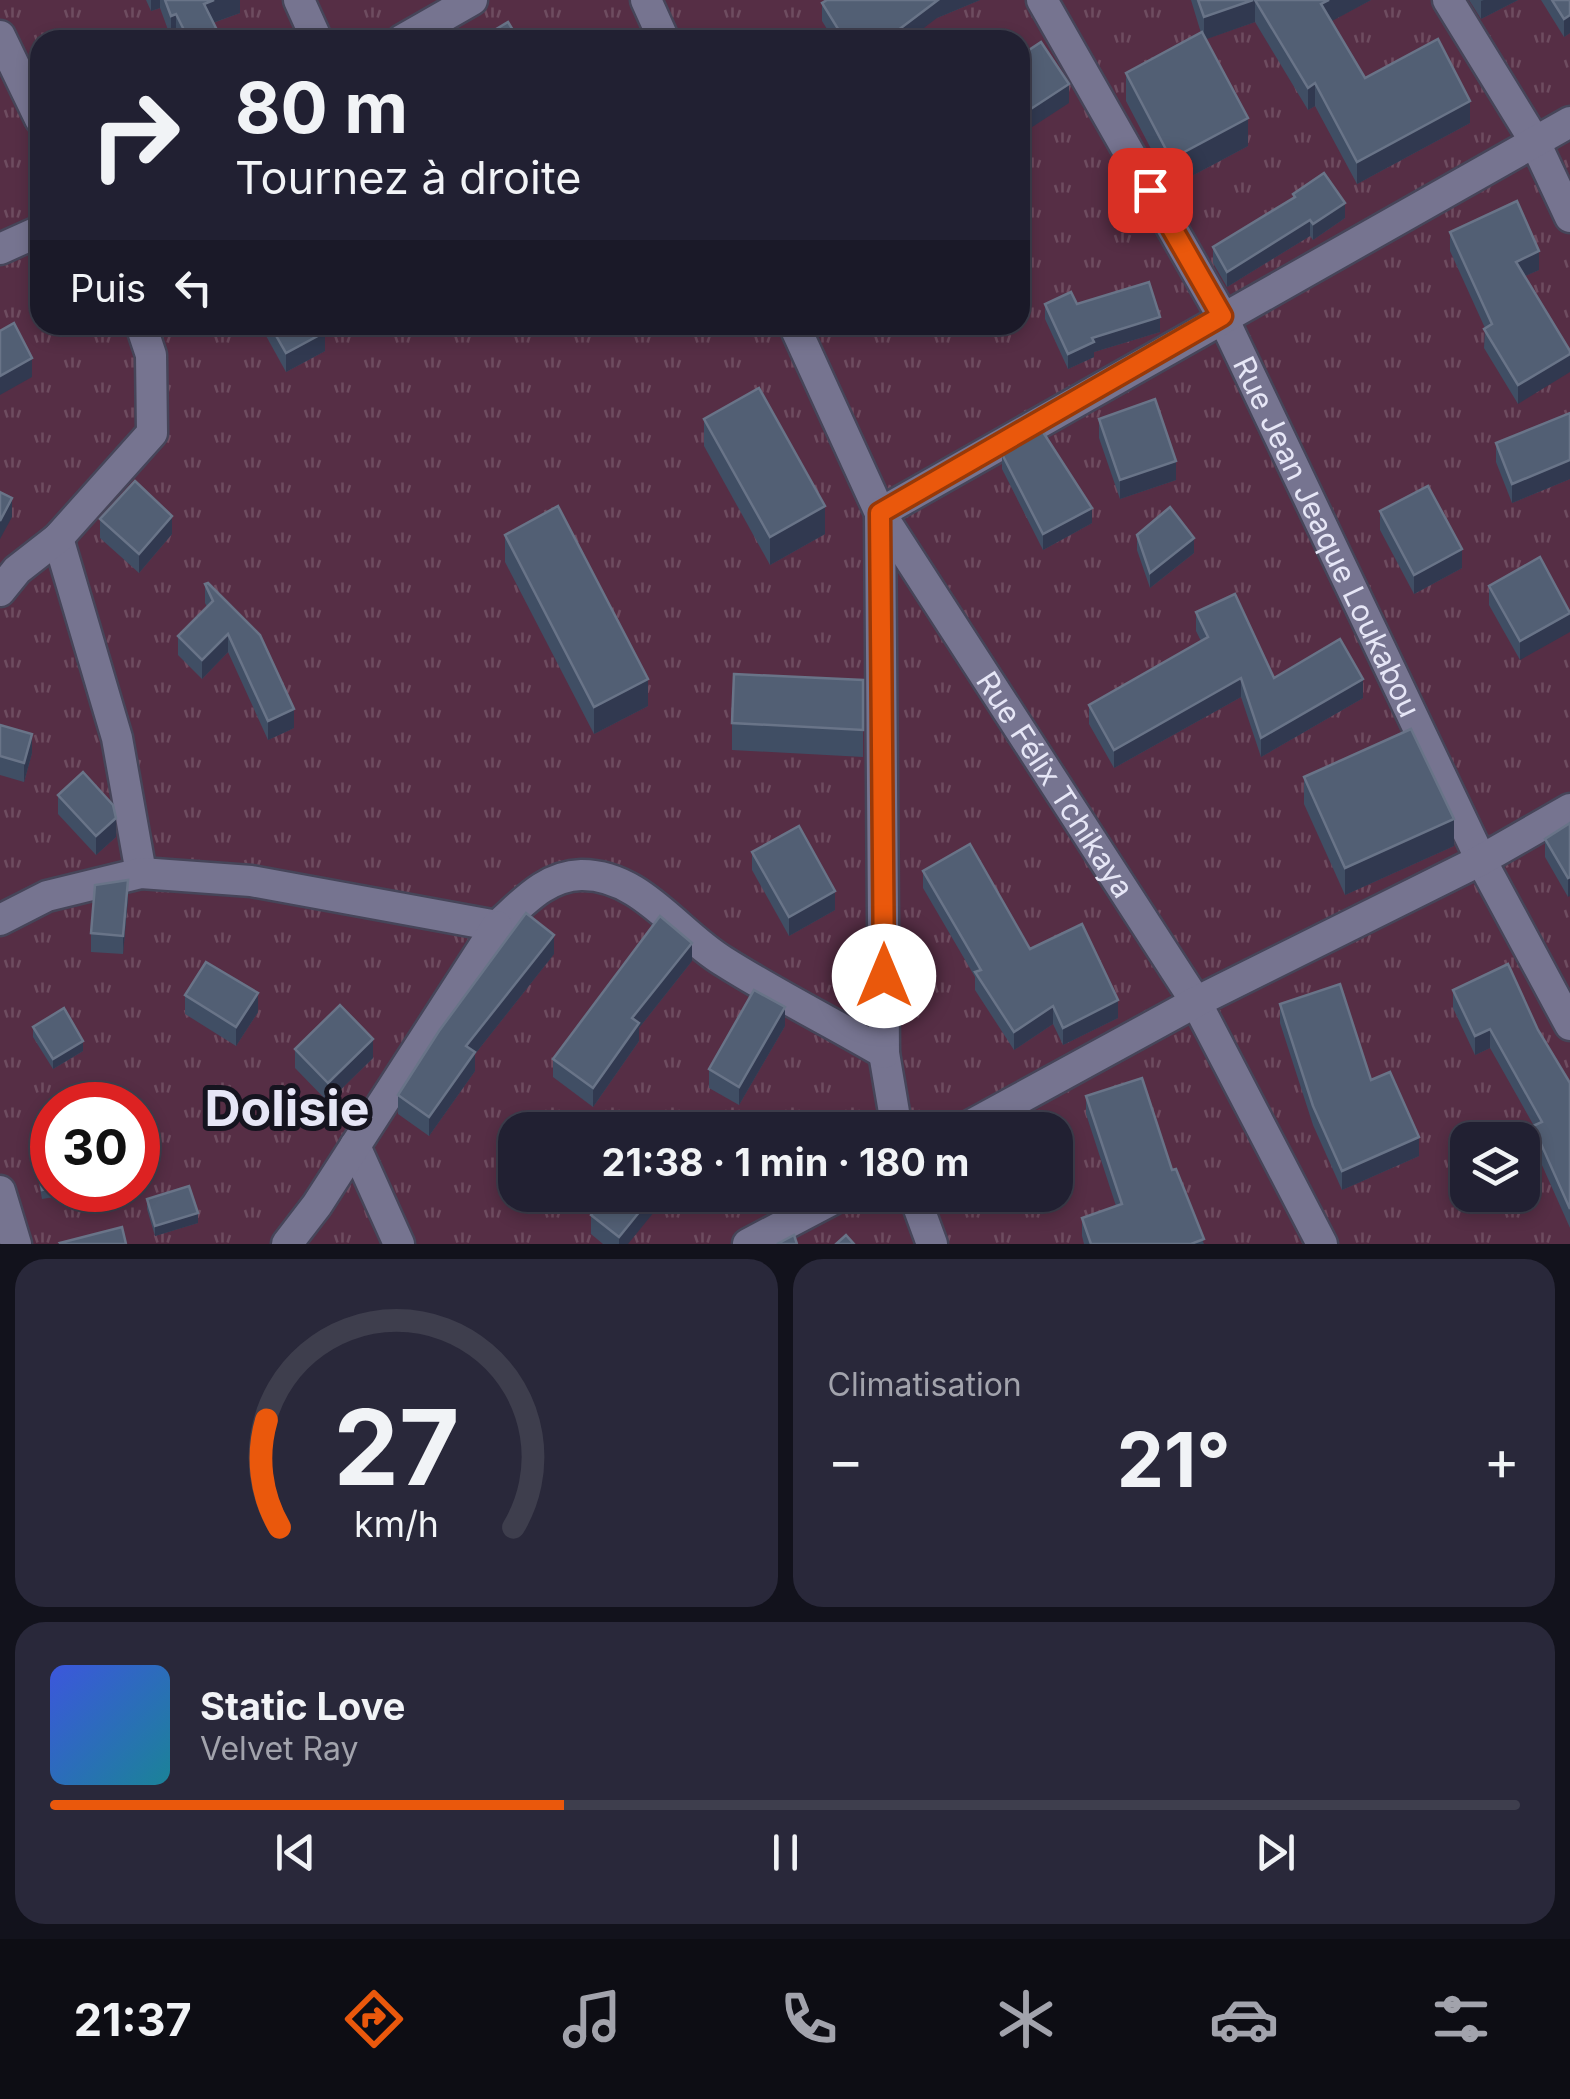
<!DOCTYPE html>
<html lang="fr">
<meta charset="utf-8">
<style>
body{margin:0;font-family:Inter,sans-serif;background:#29283a;color:#f1f3f6;height:100vh;display:flex;flex-direction:column;font-size:38px;white-space:nowrap}
*{box-sizing:border-box;margin:0}
p{font-size:32px;color:#a2a3ac}
.icon{flex:none;width:55px;height:55px;fill:none;stroke:currentColor;stroke-width:2;stroke-linecap:round;stroke-linejoin:round}
.map{position:relative;height:1244px;overflow:hidden}
.side{display:flex;flex-direction:column;gap:15px;padding:15px;background:#12121c;flex:1}
.side>*{flex:none}
.hud{position:absolute;left:30px;top:30px;width:1000px;height:305px;border-radius:30px;box-shadow:0 5px 15px #0003,0 0 0 2px #3e3e4d;background:#212032;color:#f1f3f6;overflow:hidden}
.fabs{position:absolute;left:1450px;top:1122px;display:grid;gap:20px}
.fabs a{display:grid;place-items:center;width:90px;height:90px;border-radius:20px;background:#212032;box-shadow:0 5px 15px #0003,0 0 0 2px #3e3e4d;font-size:50px}
.speed{position:absolute;left:30px;top:1082px;display:flex;gap:20px;font-size:50px;font-weight:700;text-align:center}
.speed>*{display:grid;place-content:center;width:130px;height:130px;border-radius:50%;background:#212032;box-shadow:0 5px 15px #0003,0 0 0 2px #3e3e4d;line-height:1}
.speed .limit{border:15px solid #d22;background:#fff;color:#111}
.pin{position:absolute;display:grid;place-items:center;width:85px;height:85px;color:#fff;margin:-42px;border-radius:20px;box-shadow:0 5px 15px #0006}
.me{position:absolute;width:110px;margin:-55px;rotate:0deg;stroke-linejoin:round;filter:drop-shadow(0 0 8px #0008)}
.turn{display:flex;align-items:center;gap:35px;height:210px;padding:0 40px;font-size:45px}
.turn .icon{width:130px;height:130px;stroke-width:2.5}
.turn b{display:block;font-size:70px;line-height:85px}
.then{display:flex;align-items:center;height:95px;padding:0 40px;background:#0003;gap:20px;font-size:38px}
.big{font-size:75px;font-weight:700;line-height:1.1}
.side .tile{flex:1;display:flex;flex-direction:column;justify-content:center;gap:15px;min-width:0;padding:0 35px;border-radius:30px;background:#29283a}
.side .dial{align-items:center;gap:0}
.dial svg{height:260px;overflow:visible;fill:none;stroke:#3e3e4d;stroke-width:7;stroke-linecap:round;text-anchor:middle}
.dial text{fill:#f1f3f6;stroke:none}
.song{display:flex;align-items:center;gap:30px}
.cover{width:120px;height:120px;border-radius:15px;background:linear-gradient(135deg,hsl(230 70% 55%),hsl(190 70% 35%))}
.played{height:10px;border-radius:5px;background:linear-gradient(90deg,#ea580c 35%,#3e3e4d 35%)}
.keys{display:flex;justify-content:space-around;direction:ltr}
.heat{display:flex;justify-content:space-between;align-items:center;font-size:55px;direction:ltr}
.side .tiles{flex:1;display:grid;gap:15px;grid-template-columns:1fr 1fr}
.tile:last-child{grid-column:span 2}
.trip{position:absolute;left:498px;top:1112px;width:575px;height:100px;border-radius:30px;background:#212032;box-shadow:0 5px 15px #0003,0 0 0 2px #3e3e4d;font-weight:700;line-height:100px;text-align:center}
.tabs{display:flex;height:160px;justify-content:space-around;align-items:center;background:#0d0d14;color:#a2a3ac}
.tabs .icon{width:70px;height:70px}
.tabs .active{color:#ea580c}
.tabs b{font-size:45px;color:#f1f3f6}
.map>svg:first-child{display:block}
.grass{fill:url(#grass-tufts);fill-rule:evenodd}
.lines{fill:none;stroke-linecap:round;stroke-linejoin:round}
.minor-casing{stroke:#464559;stroke-width:35}
.minor{stroke:#767490;stroke-width:30}
.wall{fill:#404e64}
.shaded-wall{fill:#313950}
.building{fill:#525f74;stroke:#697488;stroke-width:2.5}
.route-casing{stroke:#983908;stroke-width:25}
.route{stroke:#ea580c;stroke-width:18}
.labels{text-anchor:middle;dominant-baseline:central;stroke-width:10;stroke-linejoin:round;paint-order:stroke}
.street-label{font-size:30px;fill:#e6e6f6;stroke:#15141f}
.town-label{font-size:50px;font-weight:bold;fill:#e6e6f6;stroke:#15141f}
</style>
<div class="map">
<svg width="1570" height="1244" viewBox="0 0 1570 1244">
<defs>
<pattern id="grass-tufts" width="24" height="20" patternUnits="userSpaceOnUse" patternTransform="scale(2.5)"><rect width="24" height="20" fill="#562e45"/><path d="M3 7l-1-3M5 7V3M7 7l1-3M15 17l-1-3M17 17v-4M19 17l1-3" fill="none" stroke="#6e4c60"/></pattern>
</defs>
<rect width="100%" height="100%" fill="#2c2a42"/>
<path class="grass" d="M0,0H1570V1244H0ZM40,40H1020V325H40ZM52,1105H138V1190H52ZM515,1130H1055V1195H515ZM1468,1140H1522V1195H1468Z"/>
<g class="lines">
<defs>
<g id="minor">
<polyline points="299,0 317,40"/>
<polyline points="646,0 664,40"/>
<path id="s1" d="M1042,0L1222,316L1481,860L1570,1025"/>
<polyline points="1448,0 1534,140 1570,217"/>
<polyline points="0,36 40,119"/>
<polyline points="402,40 472,0"/>
<polyline points="0,249 40,231"/>
<path id="s2" d="M794,325L880,513L1196,1002L1322,1244"/>
<polyline points="880,513 1570,122"/>
<polyline points="880,513 884,1053 897,1130"/>
<polyline points="58,538 117,738 141,873"/>
<polyline points="0,591 17,570 58,538 152,433 151,355 141,325"/>
<path d="M0,920L47,896L141,873L251,881L497,926C522,904 545,876 581,875C640,874 677,933 723,961C775,994 831,1022 884,1053"/>
<polyline points="962,1130 1196,1002 1481,860 1570,809"/>
<polyline points="355,1146 399,1244"/>
<polyline points="0,1191 16,1244"/>
<polyline points="914,1195 932,1244"/>
<polyline points="287,1244 317,1205 497,926"/>
<polyline points="748,1244 841,1195"/>
</g>
</defs>
<use href="#minor" class="minor-casing"/>
<use href="#minor" class="minor"/>
</g>
<g class="wall">
<polygon points="146,0 240,0 240,13 213,23 222,40 177,40 176,37 171,38 160,8 151,11"/>
<polygon points="980,0 937,18 832,37 822,21 822,3"/>
<polygon points="1191,0 1371,0 1331,21 1365,78 1470,123 1357,184 1315,106 1308,110 1255,22 1206,39 1248,146 1171,187 1126,101 1126,73 1201,33"/>
<polygon points="1469,0 1518,0 1481,19"/>
<polygon points="1541,0 1570,0 1570,33 1564,37"/>
<polygon points="1293,194 1345,218 1313,240 1310,236 1227,287 1213,263 1213,247 1293,198"/>
<polygon points="1450,232 1539,270 1525,276 1518,404 1484,348 1485,328 1450,251"/>
<polygon points="40,266 40,301 33,288 33,269"/>
<polygon points="1045,304 1077,304 1160,332 1094,352 1094,357 1068,369 1045,319"/>
<polygon points="260,325 321,325 325,351 286,372"/>
<polygon points="1570,413 1570,479 1512,503 1496,462 1496,443"/>
<polygon points="704,419 825,534 770,565 704,446"/>
<polygon points="1099,419 1176,480 1120,499 1099,438"/>
<polygon points="1002,454 1092,523 1043,550 1002,469"/>
<polygon points="1380,511 1462,568 1414,594 1380,530"/>
<polygon points="100,519 172,534 139,573 100,538"/>
<polygon points="505,535 648,706 594,734 505,562"/>
<polygon points="1137,535 1194,553 1150,588 1137,550"/>
<polygon points="1540,557 1520,660 1489,605 1489,586"/>
<polygon points="205,584 294,728 268,740 228,652 202,679 178,655 178,636 207,607 205,603"/>
<polygon points="1196,612 1274,678 1363,698 1261,757 1241,697 1114,768 1089,724 1089,705 1201,641 1196,631"/>
<polygon points="863,680 863,757 732,750 732,723"/>
<polygon points="0,725 32,753 24,782 0,775"/>
<polygon points="1304,777 1454,846 1345,895 1304,804"/>
<polygon points="58,795 116,837 96,855 58,814"/>
<polygon points="1570,823 1568,897 1545,857 1545,839"/>
<polygon points="752,852 835,910 789,936 752,870"/>
<polygon points="923,871 1030,949 1118,1018 1063,1045 1053,1024 1014,1050 975,990 975,977 923,888"/>
<polygon points="128,898 123,954 91,952 91,933"/>
<polygon points="554,954 475,1054 475,1071 429,1136 398,1114 398,1095"/>
<polygon points="692,961 639,1028 639,1041 593,1107 553,1077 553,1059"/>
<polygon points="1453,990 1538,1030 1570,1083 1570,1228 1533,1145 1533,1126 1534,1126 1490,1048 1475,1055 1453,1008"/>
<polygon points="185,995 258,1012 236,1046 185,1014"/>
<polygon points="1280,1004 1419,1156 1342,1190 1313,1125 1280,1023"/>
<polygon points="785,1026 739,1105 709,1088 709,1069"/>
<polygon points="33,1027 83,1051 53,1069 33,1037"/>
<polygon points="295,1049 373,1058 328,1102 295,1068"/>
<polygon points="1086,1096 1172,1170 1204,1244 1084,1244 1082,1236 1082,1218 1116,1206 1086,1114"/>
<polygon points="52,1150 52,1190 79,1190 79,1193 42,1199 35,1162 35,1152"/>
<polygon points="147,1199 198,1223 155,1236 147,1209"/>
<polygon points="591,1215 628,1244 603,1244 591,1234"/>
</g>
<g class="shaded-wall">
<polygon points="151,0 160,0 160,8 151,11"/>
<polygon points="214,0 240,0 240,13 204,26 204,4"/>
<polygon points="937,0 980,0 937,18 908,40 885,40"/>
<polygon points="1255,0 1255,22 1204,40 1204,17"/>
<polygon points="1329,0 1371,0 1321,27 1321,4"/>
<polygon points="1484,0 1518,0 1481,19 1481,1"/>
<polygon points="176,14 176,37 171,38 171,16"/>
<polygon points="1570,15 1570,33 1564,37 1564,19"/>
<polygon points="1315,83 1315,106 1308,110 1308,88"/>
<polygon points="1069,84 1069,103 1020,135 1020,116"/>
<polygon points="1470,101 1470,123 1357,184 1357,162"/>
<polygon points="1248,118 1248,146 1171,187 1171,159"/>
<polygon points="1345,203 1345,218 1313,240 1313,224"/>
<polygon points="1310,220 1310,236 1227,287 1227,272"/>
<polygon points="1539,251 1539,270 1516,280 1516,262"/>
<polygon points="1160,317 1160,332 1094,352 1094,357 1068,369 1068,354 1092,338"/>
<polygon points="58,325 74,325 58,334"/>
<polygon points="905,325 917,325 905,331"/>
<polygon points="325,332 325,351 286,372 286,353"/>
<polygon points="1570,354 1570,372 1518,404 1518,385"/>
<polygon points="32,358 32,377 0,395 0,376"/>
<polygon points="1570,460 1570,479 1512,503 1512,484"/>
<polygon points="1176,461 1176,480 1120,499 1120,480"/>
<polygon points="12,498 12,517 0,539 0,521"/>
<polygon points="825,506 825,534 770,565 770,537"/>
<polygon points="1092,508 1092,523 1043,550 1043,534"/>
<polygon points="172,516 172,534 139,573 139,554"/>
<polygon points="1194,538 1194,553 1150,588 1150,573"/>
<polygon points="1462,549 1462,568 1414,594 1414,575"/>
<polygon points="1570,613 1570,632 1520,660 1520,641"/>
<polygon points="228,634 228,652 202,679 202,660"/>
<polygon points="1241,678 1241,697 1114,768 1114,750"/>
<polygon points="648,679 648,706 594,734 594,707"/>
<polygon points="1363,679 1363,698 1261,757 1261,738"/>
<polygon points="294,709 294,728 268,740 268,721"/>
<polygon points="32,734 32,753 24,782 24,763"/>
<polygon points="116,818 116,837 96,855 96,836"/>
<polygon points="1454,819 1454,846 1345,895 1345,868"/>
<polygon points="1570,877 1570,896 1568,897 1568,878"/>
<polygon points="128,880 128,898 123,954 123,936"/>
<polygon points="835,891 835,910 789,936 789,917"/>
<polygon points="554,935 554,954 475,1054 475,1071 429,1136 429,1117 466,1046"/>
<polygon points="692,943 692,961 639,1028 639,1041 593,1107 593,1088 632,1018"/>
<polygon points="258,993 258,1012 236,1046 236,1027"/>
<polygon points="1118,1000 1118,1018 1063,1045 1063,1028"/>
<polygon points="1053,1006 1053,1024 1014,1050 1014,1032"/>
<polygon points="785,1007 785,1026 739,1105 739,1087"/>
<polygon points="1490,1029 1490,1048 1475,1055 1475,1036"/>
<polygon points="373,1039 373,1058 328,1102 328,1083"/>
<polygon points="83,1041 83,1051 53,1069 53,1059"/>
<polygon points="1419,1137 1419,1156 1342,1190 1342,1171"/>
<polygon points="653,1195 668,1195 628,1244 619,1244 619,1237"/>
<polygon points="198,1213 198,1223 155,1236 155,1226"/>
</g>
<g class="building">
<polygon points="165,0 214,0 204,4 222,40 189,40 176,14 171,16"/>
<polygon points="827,0 938,0 885,40 827,40 840,32 822,3"/>
<polygon points="1198,0 1253,0 1204,17"/>
<polygon points="1255,0 1329,0 1321,4 1365,78 1438,39 1470,101 1357,162 1315,83 1308,88"/>
<polygon points="1552,0 1570,0 1570,15 1564,19"/>
<polygon points="508,22 519,40 478,40"/>
<polygon points="1202,32 1248,118 1171,159 1126,73"/>
<polygon points="1041,42 1069,84 1020,116 1020,56"/>
<polygon points="1324,173 1345,203 1313,224 1310,220 1227,272 1213,247 1295,197 1293,194"/>
<polygon points="1517,201 1539,251 1516,262 1570,351 1570,354 1518,385 1484,329 1492,324 1450,232"/>
<polygon points="40,266 40,282 33,269"/>
<polygon points="1149,282 1160,317 1092,338 1094,342 1068,354 1045,304 1071,292 1077,304"/>
<polygon points="14,323 32,358 0,376 0,331"/>
<polygon points="270,325 321,325 325,332 286,353"/>
<polygon points="759,388 825,506 770,537 704,419"/>
<polygon points="1155,399 1176,461 1120,480 1099,419"/>
<polygon points="1570,413 1570,460 1512,484 1496,443"/>
<polygon points="1041,429 1092,508 1043,534 1002,454"/>
<polygon points="135,481 172,516 139,554 100,519"/>
<polygon points="1428,486 1462,549 1414,575 1380,511"/>
<polygon points="0,492 12,498 0,521"/>
<polygon points="558,506 648,679 594,707 505,535"/>
<polygon points="1170,507 1194,538 1150,573 1137,535"/>
<polygon points="1540,557 1570,613 1520,641 1489,586"/>
<polygon points="208,583 260,635 294,709 268,721 228,634 202,660 178,636 213,601 205,584"/>
<polygon points="1235,594 1274,678 1340,639 1363,679 1261,738 1241,678 1114,750 1089,705 1208,637 1196,612"/>
<polygon points="734,674 863,680 863,730 732,723"/>
<polygon points="0,725 32,734 24,763 0,756"/>
<polygon points="1411,729 1454,819 1345,868 1304,777"/>
<polygon points="83,772 113,805 116,818 96,836 58,795"/>
<polygon points="1570,823 1570,877 1568,878 1545,839"/>
<polygon points="799,826 835,891 789,917 752,852"/>
<polygon points="970,844 1030,949 1082,924 1118,1000 1063,1028 1053,1006 1014,1032 975,972 981,970 923,871"/>
<polygon points="128,880 123,936 91,933 95,885"/>
<polygon points="526,913 554,935 466,1046 475,1052 429,1117 398,1095 439,1031"/>
<polygon points="660,916 692,943 632,1018 639,1023 593,1088 553,1059"/>
<polygon points="206,962 258,993 236,1027 185,995"/>
<polygon points="1508,964 1538,1030 1570,1083 1570,1209 1533,1126 1542,1122 1490,1029 1475,1036 1453,990"/>
<polygon points="1340,984 1371,1080 1390,1072 1419,1137 1342,1171 1313,1106 1280,1004"/>
<polygon points="754,990 785,1007 739,1087 709,1069"/>
<polygon points="340,1005 373,1039 328,1083 295,1049"/>
<polygon points="64,1008 83,1041 53,1059 33,1027"/>
<polygon points="1142,1078 1172,1170 1176,1169 1204,1239 1191,1244 1091,1244 1082,1218 1122,1204 1086,1096"/>
<polygon points="52,1150 52,1188 42,1190 35,1152"/>
<polygon points="189,1186 198,1213 155,1226 147,1199"/>
<polygon points="607,1195 653,1195 619,1237 591,1215"/>
<polygon points="122,1227 126,1244 61,1244 60,1243"/>
<polygon points="794,1235 797,1244 777,1244"/>
<polygon points="846,1235 854,1244 836,1244"/>
</g>
<g class="lines">
<defs>
<polyline id="route" points="884,976 880,513 1222,316 1150,190"/>
</defs>
<use href="#route" class="route-casing"/>
<use href="#route" class="route"/>
</g>
<g class="labels">
<g class="street-label">
<text stroke="none"><textPath href="#s1" startOffset="608">Rue Jean Jeaque Loukabou</textPath></text>
<text stroke="none"><textPath href="#s2" startOffset="530">Rue Félix Tchikaya</textPath></text>
</g>
<g class="town-label">
<text x="287" y="1108">Dolisie</text>
</g>
</g>
</svg>
<div class="fabs">
<a><svg class="icon" aria-label="layers" viewBox="0 0 24 24"><path d="M12 4l9 5-9 5-9-5zM3 14l9 5 9-5"/></svg></a>
</div>
<div class="speed"><div class="limit">30</div></div>
<div class="pin" style="left:1150px;top:190px;background:#d93025"><svg class="icon" aria-label="arrive" viewBox="0 0 24 24"><path d="M6 21V4h12l-3 4 3 4H6"/></svg></div>
<svg class="me" style="left:884px;top:976px" viewBox="-20 -20 40 40"><circle r="19" fill="#fff"/><path d="M0-13L10 11 0 6-10 11z" fill="#ea580c"/></svg>
<div class="trip">21:38 · 1 min · 180 m</div>
<div class="hud">
<div class="turn"><svg class="icon" aria-label="right" viewBox="0 0 24 24"><path d="M7 20v-9h11M14 6l5 5-5 5"/></svg><div><b>80 m</b>Tournez à droite</div></div>
<div class="then">Puis<svg class="icon" aria-label="left" viewBox="0 0 24 24"><path d="M17 20v-9H6M10 6l-5 5 5 5"/></svg></div>
</div>
</div>
<section class="side">
<div class="tiles">
<div class="tile dial"><svg viewBox="0 0 100 80">
<path d="M14 69A42 42 0 1 1 86 69"/>
<path d="M14 69A42 42 0 0 1 10 36" stroke="#ea580c"/>
<text x="50" y="56" font-size="32" font-weight="700">27</text>
<text x="50" y="72" font-size="11">km/h</text>
</svg></div>
<div class="tile"><p>Climatisation</p>
<div class="heat"><a>−</a><b class="big">21°</b><a>+</a></div>
</div>
<div class="tile">
<div class="song"><i class="cover"></i><div><b>Static Love</b><p>Velvet Ray</p></div></div>
<div class="played"></div>
<div class="keys"><svg class="icon" aria-label="previous" viewBox="0 0 24 24"><path d="M18 5L8 12l10 7zM5 5v14"/></svg><svg class="icon" aria-label="pause" viewBox="0 0 24 24"><path d="M8 5v14M16 5v14"/></svg><svg class="icon" aria-label="next" viewBox="0 0 24 24"><path d="M6 5l10 7-10 7zM19 5v14"/></svg></div>
</div>
</div>
</section>
<nav class="tabs">
<b>21:37</b>
<svg class="icon active" aria-label="directions" viewBox="0 0 24 24"><path d="M12 3l9 9-9 9-9-9zM9 14v-3h6M13 9l2 2-2 2"/></svg>
<svg class="icon" aria-label="music" viewBox="0 0 24 24"><path d="M9 18V5l10-2v13"/><circle cx="6" cy="18" r="3"/><circle cx="16" cy="16" r="3"/></svg>
<svg class="icon" aria-label="phone" viewBox="0 0 24 24"><path d="M5 4h4l2 5-3 2q2 4 5 5l2-3 5 2v4C11 20 4 13 5 4z"/></svg>
<svg class="icon" aria-label="climate" viewBox="0 0 24 24"><path d="M12 3v18M4 7l16 10M4 17L20 7"/></svg>
<svg class="icon" aria-label="car" viewBox="0 0 24 24"><path d="M5 17H2v-5l4-1 3-4h7l3 4 3 1v5h-3M9 17h6M6 11h13"/><circle cx="7" cy="17" r="2"/><circle cx="17" cy="17" r="2"/></svg>
<svg class="icon" aria-label="filters" viewBox="0 0 24 24"><path d="M4 7h16M4 17h16"/><circle cx="9" cy="7" r="2"/><circle cx="15" cy="17" r="2"/></svg>
</nav>
